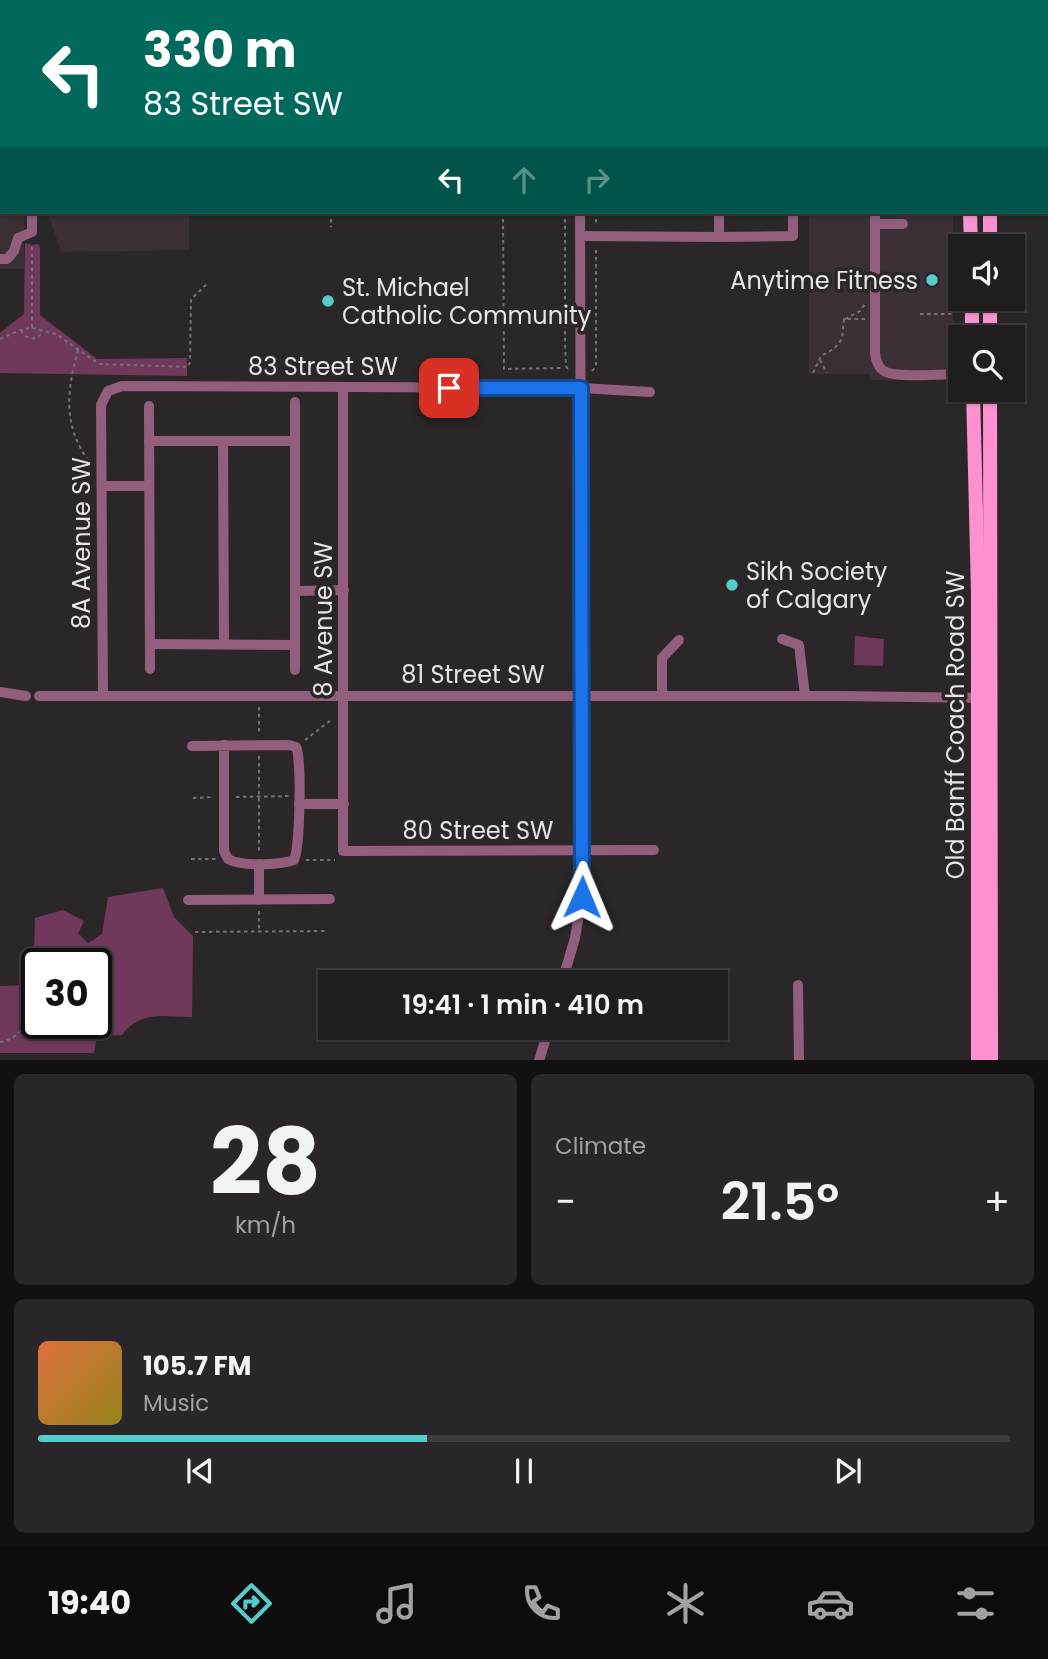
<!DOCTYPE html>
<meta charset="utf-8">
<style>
body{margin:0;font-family:Poppins,sans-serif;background:#282628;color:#f1f3f6;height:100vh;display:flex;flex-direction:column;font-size:26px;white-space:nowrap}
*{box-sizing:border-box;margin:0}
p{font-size:23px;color:#a2a2a4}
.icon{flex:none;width:38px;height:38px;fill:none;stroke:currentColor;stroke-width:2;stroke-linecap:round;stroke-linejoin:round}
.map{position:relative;height:1060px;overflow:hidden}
.drawer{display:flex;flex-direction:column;gap:14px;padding:14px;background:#121011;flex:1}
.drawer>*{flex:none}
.guide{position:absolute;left:0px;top:0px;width:1048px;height:214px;box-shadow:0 2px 5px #0004,0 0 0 2px #3d3b3d;background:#00695c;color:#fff;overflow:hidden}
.fabs{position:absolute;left:948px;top:234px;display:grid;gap:14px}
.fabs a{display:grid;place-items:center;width:77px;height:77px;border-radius:0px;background:#201d1f;box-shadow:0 2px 5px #0004,0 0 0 2px #3d3b3d;font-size:35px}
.speed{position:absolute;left:21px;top:948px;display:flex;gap:14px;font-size:35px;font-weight:700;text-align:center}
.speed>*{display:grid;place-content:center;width:91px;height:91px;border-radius:50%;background:#201d1f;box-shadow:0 2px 5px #0004,0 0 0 2px #3d3b3d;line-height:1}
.speed .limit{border:4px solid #111;border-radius:10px;background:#fff;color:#111}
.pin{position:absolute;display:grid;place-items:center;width:60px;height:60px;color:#fff;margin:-30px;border-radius:14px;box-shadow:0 4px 10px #0006}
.me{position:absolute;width:77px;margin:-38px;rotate:1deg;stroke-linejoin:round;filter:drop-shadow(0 0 5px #0008)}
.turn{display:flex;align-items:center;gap:24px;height:147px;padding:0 28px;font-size:32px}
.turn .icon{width:91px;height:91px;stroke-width:2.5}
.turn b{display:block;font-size:49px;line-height:60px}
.lanes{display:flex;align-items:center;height:66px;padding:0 28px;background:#0003;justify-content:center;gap:35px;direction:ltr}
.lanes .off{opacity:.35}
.big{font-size:52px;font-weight:600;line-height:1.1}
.drawer .widget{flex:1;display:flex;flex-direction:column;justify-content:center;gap:10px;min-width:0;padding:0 24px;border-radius:10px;background:#282628}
.drawer .dial{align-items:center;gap:0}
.dial b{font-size:91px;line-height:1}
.song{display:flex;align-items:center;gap:21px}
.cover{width:84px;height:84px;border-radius:10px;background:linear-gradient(135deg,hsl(20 70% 55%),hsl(50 70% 35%))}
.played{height:7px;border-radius:4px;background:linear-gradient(90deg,#52cdcc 40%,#3d3b3d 40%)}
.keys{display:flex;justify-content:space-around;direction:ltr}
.heat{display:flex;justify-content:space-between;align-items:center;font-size:38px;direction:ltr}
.drawer .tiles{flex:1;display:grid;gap:14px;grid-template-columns:1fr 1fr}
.widget:last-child{grid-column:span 2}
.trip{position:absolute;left:318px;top:970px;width:410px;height:70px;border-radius:0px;background:#201d1f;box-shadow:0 2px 5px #0004,0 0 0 2px #3d3b3d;font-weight:600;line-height:70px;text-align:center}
.menu{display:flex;height:112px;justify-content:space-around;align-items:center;background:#0d0c0c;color:#a2a2a4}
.menu .icon{width:49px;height:49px}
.menu .selected{color:#52cdcc}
.menu b{font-size:32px;color:#f1f3f6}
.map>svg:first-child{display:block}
.built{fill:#392f34}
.green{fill:#70385a;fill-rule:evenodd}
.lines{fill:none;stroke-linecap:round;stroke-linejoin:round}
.path{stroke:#767375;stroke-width:2;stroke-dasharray:3.5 3.5;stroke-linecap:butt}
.minor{stroke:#925e7c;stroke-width:10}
.major{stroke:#fe92d1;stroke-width:14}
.route-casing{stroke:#114b97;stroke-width:18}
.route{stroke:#1a73e8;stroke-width:12}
.poi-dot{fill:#52cdcc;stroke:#2b2729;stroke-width:2.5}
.labels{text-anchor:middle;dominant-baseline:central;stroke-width:7;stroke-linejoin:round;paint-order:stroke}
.poi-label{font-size:24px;fill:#e7e4e6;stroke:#2b2729;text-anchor:start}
.street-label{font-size:24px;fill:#e7e4e6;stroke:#2b2729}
</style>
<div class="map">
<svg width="1048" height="1061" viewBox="0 0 1048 1061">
<rect width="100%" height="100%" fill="#2b2729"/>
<g class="built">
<rect x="345" y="0" width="563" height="2"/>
<polygon points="0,72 2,72 2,212 24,212 24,269 0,269"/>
<polygon points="48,212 189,212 189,250 61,252"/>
<polygon points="809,212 953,212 953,380 870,380 870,374 809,374"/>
</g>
<g class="green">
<polygon points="25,243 32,245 38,244 40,247 40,315 97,359 187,358 187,376 0,373 0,333 24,314"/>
<polygon points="855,636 884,639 883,666 854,665"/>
<path d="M163,888L174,917L193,936L192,1017C163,1017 141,1010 122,1035L97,1036L94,1053H0V986L33,985L35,918L63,910L84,921L78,933L88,943L102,934L108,897ZM96,964V1024H37V964Z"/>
</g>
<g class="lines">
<g class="path">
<polyline points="275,0 275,2"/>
<polyline points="331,212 331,227"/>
<polyline points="503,212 504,369 561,368"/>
<polyline points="565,212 565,344 566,366 569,371"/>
<polyline points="596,212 596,226"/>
<polyline points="920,314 954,314"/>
<polyline points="845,319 860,311 865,304"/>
<polyline points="32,328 56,334 99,364 188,367 190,362 191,299 208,283"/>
<path d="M21,330C26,341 38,341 43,331"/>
<polyline points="0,339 23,329 32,328 32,244"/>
<path d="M78,350C66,393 63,428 91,464"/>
<polyline points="820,360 827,373"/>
<polyline points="592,371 596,366 596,249"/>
<polyline points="813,373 821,356 834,349 842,339 844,319 866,319"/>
<polyline points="259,707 259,733"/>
<polyline points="305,740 331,720"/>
<polyline points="259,756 259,852"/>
<polyline points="236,797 290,796"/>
<polyline points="193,798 213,797"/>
<polyline points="191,859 216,859"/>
<polyline points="306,860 335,860"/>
<polyline points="259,911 259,930"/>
<polyline points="195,932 328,931"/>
<path d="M0,1042C16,1040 28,1025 33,1011"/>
</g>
<g class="minor">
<polyline points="328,0 328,2"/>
<polyline points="34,2 36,0"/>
<polyline points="1046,43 1048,43"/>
<polyline points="1046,64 1048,64"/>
<polyline points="0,173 2,173"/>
<path d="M875,212V353C876,361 878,369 886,372C899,378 944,374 961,374"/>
<polyline points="876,224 903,224"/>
<polyline points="580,236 719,237 719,212"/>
<polyline points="719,237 793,236 793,212"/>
<polyline points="0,259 7,259 14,251 18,238 32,232 32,212"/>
<polyline points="343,387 343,851 654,850"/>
<polyline points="295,402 295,670"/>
<polyline points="149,406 150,669"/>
<polyline points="149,441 295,441"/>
<polyline points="223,441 224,644"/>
<polyline points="102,486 149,486"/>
<polyline points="295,591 344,590"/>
<polyline points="782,639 799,645 805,696"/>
<polyline points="150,644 295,645"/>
<polyline points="0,692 26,696"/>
<polyline points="39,696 841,696 984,698"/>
<polyline points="103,696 101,405 108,391 122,386 581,388 650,392"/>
<polyline points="662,696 662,658 679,640"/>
<path d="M192,746L289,745L296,747C302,758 300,849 294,860C279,865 242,867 228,859L224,851V745"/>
<polyline points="299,804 344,804"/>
<polyline points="188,900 330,899"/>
<polyline points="259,900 259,864"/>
<polyline points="562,982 575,938 582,896 580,212"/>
<polyline points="798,985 799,1061"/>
<polyline points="539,1061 549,1027"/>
</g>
<g class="major">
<polyline points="992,0 992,2"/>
<polyline points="959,2 959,0"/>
<polyline points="971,2 971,0"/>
<polyline points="0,41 2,41"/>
<polyline points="0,59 2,59"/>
<polyline points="970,212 971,247"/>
<polyline points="990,212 990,247"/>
<polyline points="972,299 972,338"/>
<polyline points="990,299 990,338"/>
<polyline points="973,390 978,593 978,1061"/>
<polyline points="990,390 991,1061"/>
</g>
</g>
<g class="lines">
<defs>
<polyline id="route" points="449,388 581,388 582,897"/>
</defs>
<use href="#route" class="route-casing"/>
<use href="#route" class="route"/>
</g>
<g class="poi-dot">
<circle cx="932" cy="280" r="7"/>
<circle cx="328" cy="301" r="7"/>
<circle cx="732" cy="585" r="7"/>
</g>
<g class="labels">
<g class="poi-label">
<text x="918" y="280" text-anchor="end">Anytime Fitness</text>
<text x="342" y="287">St. Michael<tspan x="342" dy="28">Catholic Community</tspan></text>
<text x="746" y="571">Sikh Society<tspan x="746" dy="28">of Calgary</tspan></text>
</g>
<g class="street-label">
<text x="323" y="366">83 Street SW</text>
<text transform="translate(81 543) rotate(-90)">8A Avenue SW</text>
<text transform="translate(323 619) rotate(-90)">8 Avenue SW</text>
<text x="473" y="674">81 Street SW</text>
<text transform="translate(955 725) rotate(-90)">Old Banff Coach Road SW</text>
<text x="478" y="830">80 Street SW</text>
</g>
</g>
</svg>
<div class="fabs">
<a><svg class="icon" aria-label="sound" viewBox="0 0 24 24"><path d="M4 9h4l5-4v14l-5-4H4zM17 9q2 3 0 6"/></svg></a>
<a><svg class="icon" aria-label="search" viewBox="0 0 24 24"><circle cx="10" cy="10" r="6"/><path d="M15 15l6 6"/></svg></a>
</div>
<div class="speed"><div class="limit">30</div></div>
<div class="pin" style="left:449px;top:388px;background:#d93025"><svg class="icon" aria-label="arrive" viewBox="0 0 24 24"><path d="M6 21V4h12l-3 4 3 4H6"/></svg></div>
<svg class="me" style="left:582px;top:897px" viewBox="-20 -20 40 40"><path d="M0-17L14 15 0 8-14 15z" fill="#1a73e8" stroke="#fff" stroke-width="4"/></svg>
<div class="trip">19:41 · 1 min · 410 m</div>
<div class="guide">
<div class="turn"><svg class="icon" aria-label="left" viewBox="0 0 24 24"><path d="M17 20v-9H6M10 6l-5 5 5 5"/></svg><div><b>330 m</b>83 Street SW</div></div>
<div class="lanes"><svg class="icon" aria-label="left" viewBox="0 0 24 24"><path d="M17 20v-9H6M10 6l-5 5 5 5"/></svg><svg class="icon off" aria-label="ahead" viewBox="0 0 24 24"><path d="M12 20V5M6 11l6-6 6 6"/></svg><svg class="icon off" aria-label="right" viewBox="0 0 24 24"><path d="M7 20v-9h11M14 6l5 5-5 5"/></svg></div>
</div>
</div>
<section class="drawer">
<div class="tiles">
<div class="widget dial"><b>28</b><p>km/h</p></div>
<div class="widget"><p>Climate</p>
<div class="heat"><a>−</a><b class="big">21.5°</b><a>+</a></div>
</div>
<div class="widget">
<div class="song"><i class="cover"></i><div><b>105.7 FM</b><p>Music</p></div></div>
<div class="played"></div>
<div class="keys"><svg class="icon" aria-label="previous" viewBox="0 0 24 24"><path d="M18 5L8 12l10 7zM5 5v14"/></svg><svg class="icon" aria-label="pause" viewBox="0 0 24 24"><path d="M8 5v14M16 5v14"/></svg><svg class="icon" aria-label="next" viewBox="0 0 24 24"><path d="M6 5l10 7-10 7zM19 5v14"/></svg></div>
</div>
</div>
</section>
<nav class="menu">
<b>19:40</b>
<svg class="icon selected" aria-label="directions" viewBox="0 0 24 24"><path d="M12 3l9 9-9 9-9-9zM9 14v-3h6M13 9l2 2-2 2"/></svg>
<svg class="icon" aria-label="music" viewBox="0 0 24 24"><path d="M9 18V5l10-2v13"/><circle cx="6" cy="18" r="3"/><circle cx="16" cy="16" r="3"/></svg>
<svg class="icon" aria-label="phone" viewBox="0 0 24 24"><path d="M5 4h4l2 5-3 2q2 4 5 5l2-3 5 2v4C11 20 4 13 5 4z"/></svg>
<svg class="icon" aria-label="climate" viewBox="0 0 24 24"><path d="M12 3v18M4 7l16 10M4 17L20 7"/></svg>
<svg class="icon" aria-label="car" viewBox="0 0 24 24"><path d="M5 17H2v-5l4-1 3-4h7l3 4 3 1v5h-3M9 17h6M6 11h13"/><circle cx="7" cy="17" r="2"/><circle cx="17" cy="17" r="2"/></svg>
<svg class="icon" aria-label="filters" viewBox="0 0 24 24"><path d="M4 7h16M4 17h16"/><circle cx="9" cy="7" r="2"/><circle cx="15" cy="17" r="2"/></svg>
</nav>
